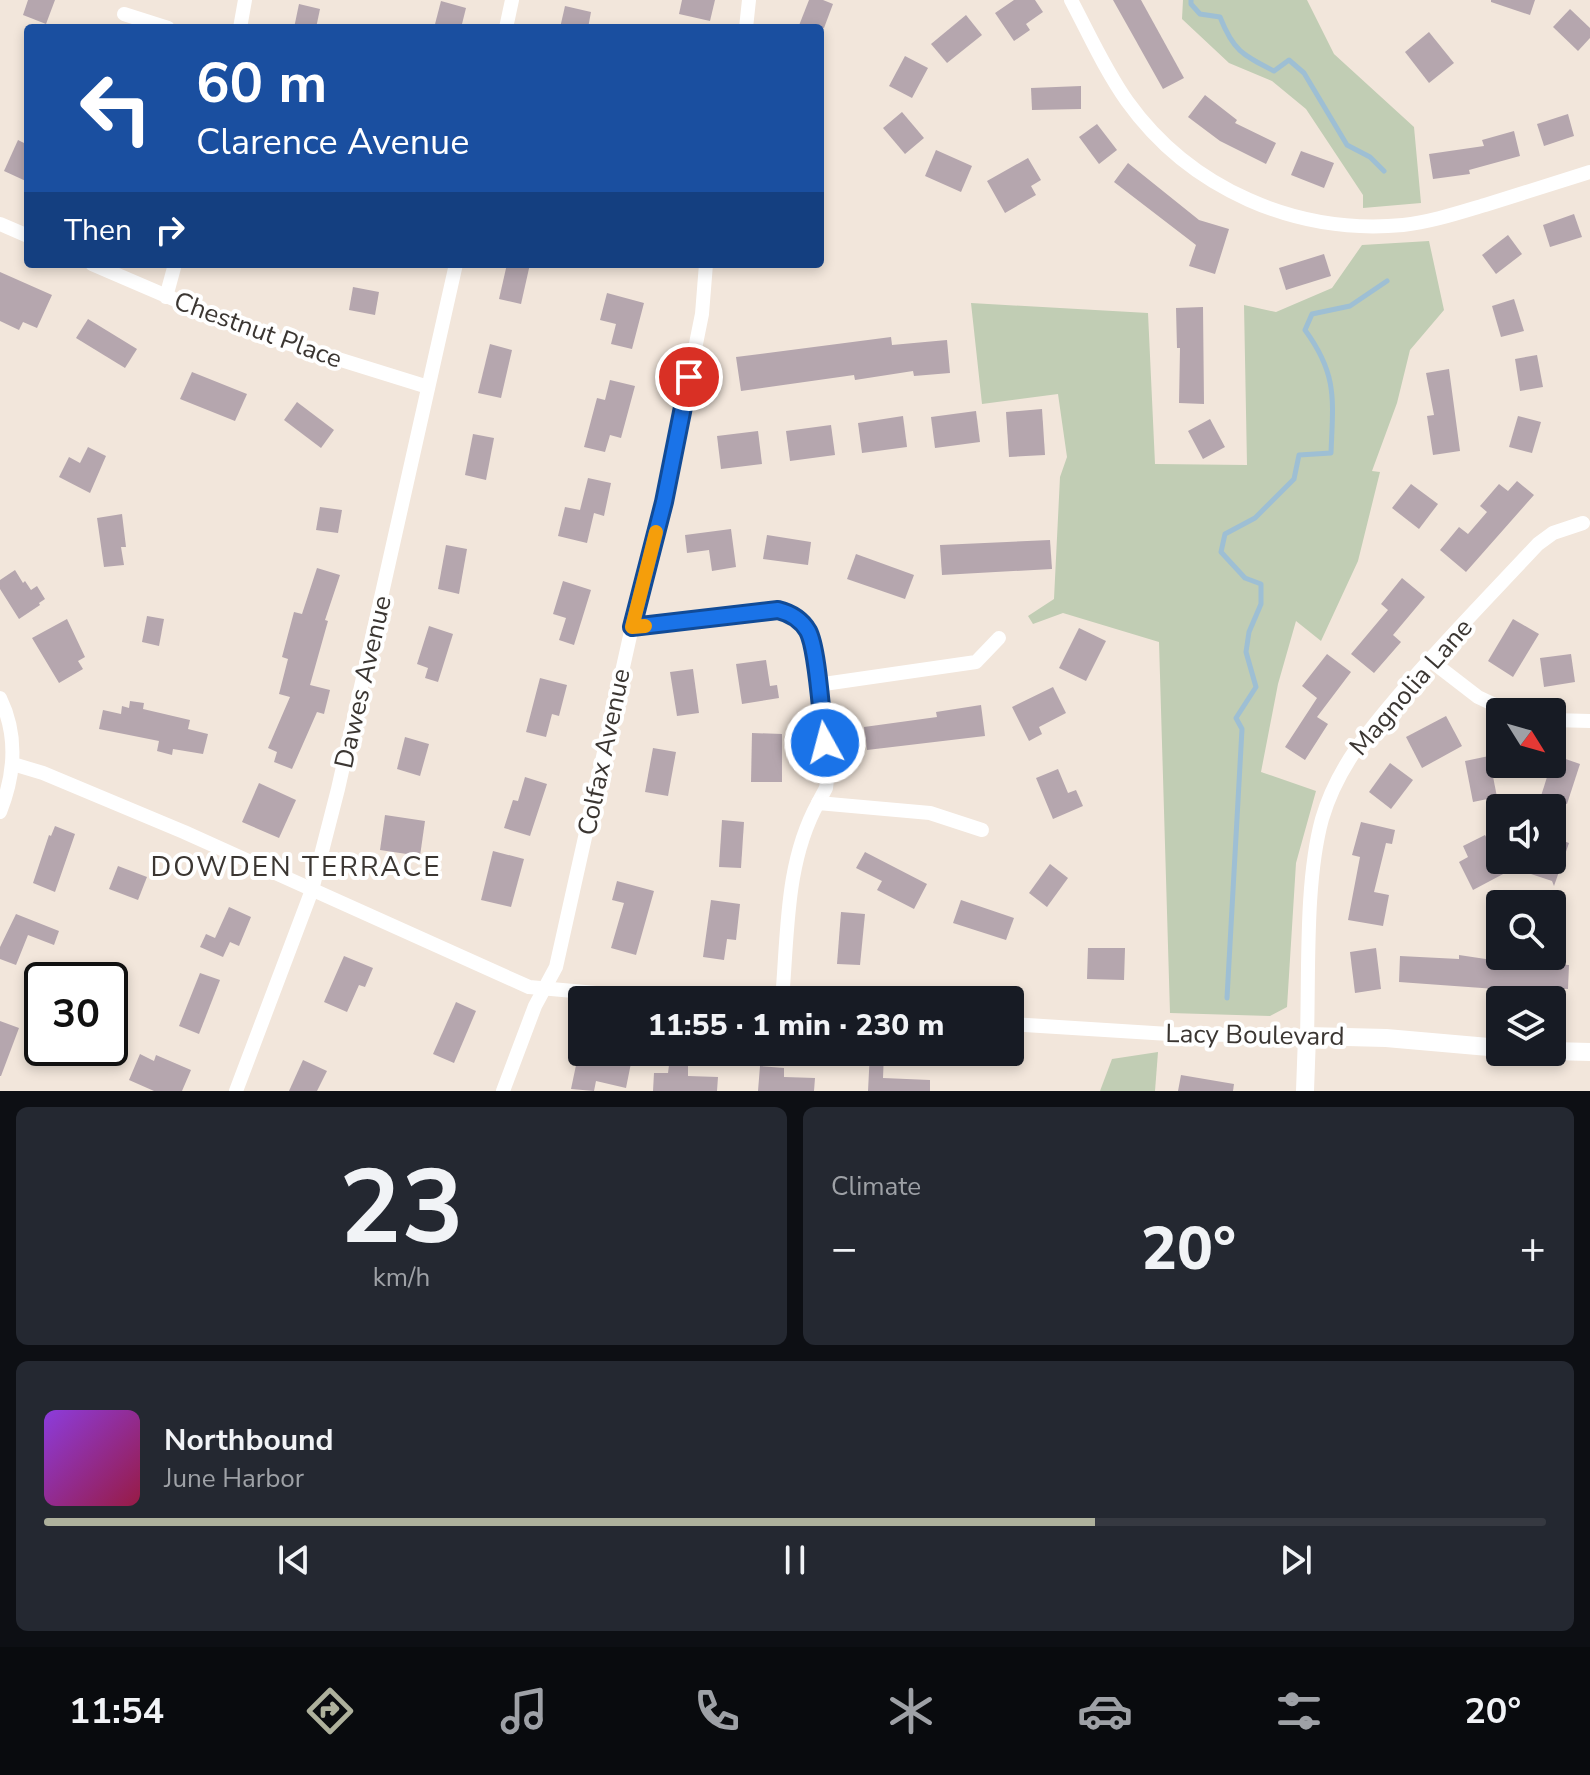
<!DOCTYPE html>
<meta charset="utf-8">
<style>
body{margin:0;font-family:"Nunito Sans",sans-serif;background:#242831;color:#f1f3f6;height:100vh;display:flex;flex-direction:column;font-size:30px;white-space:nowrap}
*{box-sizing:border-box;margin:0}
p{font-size:26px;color:#9ea1a6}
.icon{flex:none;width:44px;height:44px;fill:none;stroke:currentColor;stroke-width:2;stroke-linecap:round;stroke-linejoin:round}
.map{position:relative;height:1091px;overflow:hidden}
.sheet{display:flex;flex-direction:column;gap:16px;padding:16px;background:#0d0f14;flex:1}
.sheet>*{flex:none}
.hud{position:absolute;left:24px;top:24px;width:800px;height:244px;border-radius:8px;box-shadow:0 4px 12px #0003;background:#1a4fa0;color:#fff;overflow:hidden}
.needle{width:52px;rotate:127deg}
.fabs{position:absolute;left:1486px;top:698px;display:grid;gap:16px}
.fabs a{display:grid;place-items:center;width:80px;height:80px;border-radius:8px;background:#171b24;box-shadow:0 4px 12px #0003;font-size:40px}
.speed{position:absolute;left:24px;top:962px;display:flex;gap:16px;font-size:40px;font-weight:700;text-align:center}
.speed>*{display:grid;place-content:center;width:104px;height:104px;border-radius:50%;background:#171b24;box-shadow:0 4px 12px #0003;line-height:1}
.speed .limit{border:4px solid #111;border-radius:12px;background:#fff;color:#111}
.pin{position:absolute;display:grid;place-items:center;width:68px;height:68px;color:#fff;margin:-34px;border:4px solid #fff;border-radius:50%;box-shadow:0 2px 8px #0007}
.me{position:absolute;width:88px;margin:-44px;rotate:353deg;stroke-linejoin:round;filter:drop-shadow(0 0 6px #0008)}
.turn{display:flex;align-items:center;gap:28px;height:168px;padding:0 40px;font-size:36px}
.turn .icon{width:104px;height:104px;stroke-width:2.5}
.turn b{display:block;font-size:56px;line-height:68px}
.then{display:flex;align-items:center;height:76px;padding:0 40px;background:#0003;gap:16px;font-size:30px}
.big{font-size:60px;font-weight:800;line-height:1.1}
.sheet .card{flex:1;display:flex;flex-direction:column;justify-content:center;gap:12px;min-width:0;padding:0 28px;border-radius:12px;background:#242831}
.sheet .dial{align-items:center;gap:0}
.dial b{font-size:104px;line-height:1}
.song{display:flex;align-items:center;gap:24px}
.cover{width:96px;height:96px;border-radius:12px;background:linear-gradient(135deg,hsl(270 70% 55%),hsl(340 70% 35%))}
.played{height:8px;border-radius:4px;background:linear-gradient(90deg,#aeb19c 70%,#363941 70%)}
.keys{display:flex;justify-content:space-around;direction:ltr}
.heat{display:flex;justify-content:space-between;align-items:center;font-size:44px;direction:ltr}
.sheet .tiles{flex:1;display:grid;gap:16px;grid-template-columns:1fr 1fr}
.card:last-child{grid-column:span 2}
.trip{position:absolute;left:568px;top:986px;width:456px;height:80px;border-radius:8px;background:#171b24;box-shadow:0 4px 12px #0003;font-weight:800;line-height:80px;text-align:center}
.menu{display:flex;height:128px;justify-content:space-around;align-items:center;background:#090b0e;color:#9ea1a6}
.menu .icon{width:56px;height:56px}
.menu .active{color:#aeb19c}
.menu b{font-size:36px;color:#f1f3f6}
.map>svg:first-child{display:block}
.green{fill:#c1cdb4}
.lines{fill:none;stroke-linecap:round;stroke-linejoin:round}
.stream{stroke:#9ebfd4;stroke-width:5}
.building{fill:#b5a6ae}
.minor{stroke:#fff;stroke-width:14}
.tertiary{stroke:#fff;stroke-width:18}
.route-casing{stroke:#114b97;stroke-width:20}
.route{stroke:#1a73e8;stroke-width:14}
.slow{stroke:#f59e0b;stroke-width:14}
.labels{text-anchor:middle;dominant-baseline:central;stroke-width:8;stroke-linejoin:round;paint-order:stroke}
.street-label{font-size:26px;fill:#3b3632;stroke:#fff}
.neighbourhood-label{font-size:28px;letter-spacing:2px;fill:#3b3632;stroke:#fff}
</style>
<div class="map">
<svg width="1590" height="1091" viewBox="0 0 1590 1091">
<rect width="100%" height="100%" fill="#f2e6db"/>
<g class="green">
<polygon points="1183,0 1307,0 1334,54 1414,127 1421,203 1363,208 1363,195 1306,109 1272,81 1229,63 1182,19"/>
<polygon points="1429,241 1444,310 1410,350 1397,403 1372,471 1380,472 1358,561 1321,641 1296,621 1278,684 1261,772 1316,791 1296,863 1287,1007 1270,1016 1170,1013 1159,642 1063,613 1033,624 1028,616 1054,599 1060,477 1067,457 1058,394 982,404 971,303 1148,313 1155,464 1247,465 1244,305 1276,312 1332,288 1362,245"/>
<polygon points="1158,1052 1155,1091 1100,1091 1112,1059"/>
</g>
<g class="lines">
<g class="stream">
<path d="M1191,0V4L1200,14L1220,17C1233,50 1242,55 1274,71L1289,60L1304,73L1347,145L1370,157L1384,171"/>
<path d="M1227,998L1242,729L1236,718L1256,687L1246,652L1249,632L1261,604V584L1245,578L1221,552L1225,534L1255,518L1294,479L1299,455L1331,453C1333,400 1338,375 1305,330L1312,314L1350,306L1387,281"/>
</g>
</g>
<g class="building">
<polygon points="28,0 55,0 46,24 23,15"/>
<polygon points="682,0 715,0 710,21 679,14"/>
<polygon points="809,0 823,0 833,4 824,28 798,28"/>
<polygon points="1014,0 1035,0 1043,12 1026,24 1030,30 1014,41 995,13"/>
<polygon points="1113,0 1141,0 1184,78 1163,89"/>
<polygon points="1491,0 1535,0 1530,15 1491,2"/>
<polygon points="441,1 466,8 461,28 434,28"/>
<polygon points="299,4 320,9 316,28 294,28"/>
<polygon points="565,6 591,12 588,28 560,28"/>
<polygon points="1570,9 1590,28 1590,38 1578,51 1553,27"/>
<polygon points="966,15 982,35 947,63 931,44"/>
<polygon points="1429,32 1454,63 1429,83 1405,52"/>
<polygon points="905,56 928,68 912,98 889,86"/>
<polygon points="1081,86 1081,109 1032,110 1031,88"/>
<polygon points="1205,95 1237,120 1235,123 1276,143 1266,164 1220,141 1188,117"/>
<polygon points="902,112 924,138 905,154 883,128"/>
<polygon points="1568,114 1574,136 1544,146 1537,124"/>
<polygon points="1097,124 1117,150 1099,164 1079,137"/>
<polygon points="1514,131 1520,156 1469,170 1470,174 1433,179 1429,154 1484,146 1482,140"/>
<polygon points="18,140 28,145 28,182 4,171"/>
<polygon points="936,150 972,166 961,192 925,176"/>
<polygon points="1301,151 1334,163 1324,188 1291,175"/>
<polygon points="1028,158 1041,180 1031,186 1036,195 1005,213 987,181"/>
<polygon points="1128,163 1199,220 1229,229 1215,274 1189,266 1196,245 1114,182"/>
<polygon points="1574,214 1582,237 1550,247 1543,225"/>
<polygon points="1508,235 1522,254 1496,274 1482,255"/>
<polygon points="1324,254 1331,276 1286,290 1279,268"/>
<polygon points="507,264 530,264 521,304 499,299"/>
<polygon points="0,272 52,295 37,328 23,322 19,330 0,321"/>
<polygon points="353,287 379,292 375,315 349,310"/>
<polygon points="607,293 644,303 632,349 611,344 616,324 600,320"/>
<polygon points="1514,299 1524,331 1501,337 1492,306"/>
<polygon points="1203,307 1204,404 1179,403 1180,348 1177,348 1176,308"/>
<polygon points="88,319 137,349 125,368 76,338"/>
<polygon points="891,337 892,345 947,340 950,373 914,376 913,371 855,380 854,375 741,391 736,357"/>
<polygon points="490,344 512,350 501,398 478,393"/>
<polygon points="1537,355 1543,387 1520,391 1515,359"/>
<polygon points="1449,369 1460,451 1433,455 1427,416 1434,415 1426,373"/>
<polygon points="192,372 247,394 235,421 180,399"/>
<polygon points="610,380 635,386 621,438 610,435 605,452 584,447 597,398 605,400"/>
<polygon points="297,402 334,430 321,448 284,420"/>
<polygon points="1042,409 1045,455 1009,457 1006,412"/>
<polygon points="976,411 980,442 935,448 931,417"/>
<polygon points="903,416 907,447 862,453 858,423"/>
<polygon points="1518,416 1541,422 1532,453 1509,447"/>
<polygon points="1210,419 1225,447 1203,459 1188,431"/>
<polygon points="831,425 835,455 790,461 786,431"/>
<polygon points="758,431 762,464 721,469 717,436"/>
<polygon points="473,434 494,438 486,480 465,475"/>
<polygon points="88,447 106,456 90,493 59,477 69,457 80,463"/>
<polygon points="588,478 611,483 604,516 594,513 587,543 558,536 565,507 580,510"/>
<polygon points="1517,481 1534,495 1466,572 1440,550 1459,527 1468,534 1487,512 1480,506 1499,484 1508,491"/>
<polygon points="1411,484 1438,504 1419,529 1392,508"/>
<polygon points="320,507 342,510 338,533 316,530"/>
<polygon points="122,514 126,547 121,547 124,565 104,567 97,518"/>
<polygon points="731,529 736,567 712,571 709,550 687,553 685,535"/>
<polygon points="767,535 811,542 808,565 763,559"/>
<polygon points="1050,540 1052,569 942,575 940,545"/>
<polygon points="446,545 467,549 459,594 438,589"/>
<polygon points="856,554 914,575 905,599 847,579"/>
<polygon points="317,568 340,575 325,620 328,621 310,685 330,690 324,714 317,712 292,769 274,762 277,752 268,748 290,697 279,694 288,659 282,657 294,612 302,614"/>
<polygon points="15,570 23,583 25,581 31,590 37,586 45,599 39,603 40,605 19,619 0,589 0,580"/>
<polygon points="1402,578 1425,597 1393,635 1401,642 1374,673 1351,654 1388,610 1381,604"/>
<polygon points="563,581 591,590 574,645 559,640 566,618 553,614"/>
<polygon points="147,616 164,619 159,646 142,642"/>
<polygon points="67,619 85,657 78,661 83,669 59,683 32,638"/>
<polygon points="1513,619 1539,634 1513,677 1488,661"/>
<polygon points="429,626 453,634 438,682 425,678 428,668 417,664"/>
<polygon points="1079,628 1106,641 1086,681 1059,668"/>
<polygon points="1327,654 1351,672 1317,717 1328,724 1305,760 1285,747 1317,698 1302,686"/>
<polygon points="1571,654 1575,682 1544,687 1540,658"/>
<polygon points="766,660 770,686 777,685 779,698 742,704 736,664"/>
<polygon points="693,669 699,713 677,716 670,672"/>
<polygon points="540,678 567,685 559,716 552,714 546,737 526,732"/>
<polygon points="1053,687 1066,713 1039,727 1042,734 1029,741 1012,707"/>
<polygon points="130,701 144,703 143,709 190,720 188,729 208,734 203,754 173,749 172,755 157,751 159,741 99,729 103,710 121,714 122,706 129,708"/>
<polygon points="981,705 985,736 867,750 864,727 937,717 936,712"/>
<polygon points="1446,716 1462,746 1422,768 1406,737"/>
<polygon points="752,733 782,734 782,782 751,782"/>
<polygon points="405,737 429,744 420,776 397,769"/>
<polygon points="653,748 676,752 668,796 645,792"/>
<polygon points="1554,755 1580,764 1567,804 1541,796"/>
<polygon points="1489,756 1497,797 1473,802 1465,761"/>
<polygon points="1390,763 1413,780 1391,809 1369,792"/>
<polygon points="1058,769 1068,793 1076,790 1083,806 1053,819 1036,778"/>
<polygon points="525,777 547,784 530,836 504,828 513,800 518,801"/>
<polygon points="259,783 296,800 279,838 242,822"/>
<polygon points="385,815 425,821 420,856 380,850"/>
<polygon points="722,820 744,822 741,868 719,867"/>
<polygon points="1361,822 1395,830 1392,844 1386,843 1374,892 1389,895 1383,926 1348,920 1360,857 1352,855"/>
<polygon points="55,826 75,834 55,892 33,883 49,835 51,836"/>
<polygon points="1485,835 1505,873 1473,890 1459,862 1468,857 1463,846"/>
<polygon points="1552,837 1569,843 1554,886 1552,881 1531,874 1536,860 1552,860"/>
<polygon points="493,851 524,859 511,907 481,900"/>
<polygon points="865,852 927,884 914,909 877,890 882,881 856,868"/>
<polygon points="1050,864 1068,878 1047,907 1029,893"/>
<polygon points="118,866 147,877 138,900 109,889"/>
<polygon points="617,881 654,891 636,955 611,948 624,903 612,900"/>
<polygon points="711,900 740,904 736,940 727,939 724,960 703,957"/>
<polygon points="961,900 1014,918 1006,940 953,923"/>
<polygon points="229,907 251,917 239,946 230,942 223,957 200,947 206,934 215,938"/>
<polygon points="841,912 865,914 860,965 837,964"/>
<polygon points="16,914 59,931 54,945 28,935 16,965 0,959 0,947"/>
<polygon points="1088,948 1125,948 1124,980 1087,979"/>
<polygon points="1376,948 1381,989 1355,993 1350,952"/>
<polygon points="1459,955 1499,961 1569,965 1568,989 1497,986 1496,989 1399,982 1400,956 1459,959"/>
<polygon points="344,956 373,968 365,987 359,985 347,1012 324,1002"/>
<polygon points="200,973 220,980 199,1034 179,1026"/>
<polygon points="456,1002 476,1011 454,1063 433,1054"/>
<polygon points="0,1021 19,1028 1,1076 0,1076"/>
<polygon points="579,1051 631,1063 626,1088 596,1081 594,1091 571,1089"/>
<polygon points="870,1052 884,1052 883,1078 930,1080 930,1091 868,1091"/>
<polygon points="140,1054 154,1061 156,1055 191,1070 182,1091 154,1091 129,1080"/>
<polygon points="303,1060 327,1071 317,1091 289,1091"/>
<polygon points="669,1065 688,1066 688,1076 718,1077 717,1091 653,1091 654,1073 668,1073"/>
<polygon points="760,1066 784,1068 784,1077 815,1078 814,1091 758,1091"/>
<polygon points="1181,1075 1234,1084 1233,1091 1178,1091"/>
</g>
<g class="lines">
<g class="minor">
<path d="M1071,0C1089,34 1105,70 1127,101C1190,189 1296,235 1403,225C1431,222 1458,213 1485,205C1520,194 1555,183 1590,172"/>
<polyline points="124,14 168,28"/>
<polyline points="240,28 245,0"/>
<polyline points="506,28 512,0"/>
<polyline points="746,28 749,0"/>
<polyline points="0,224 28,236"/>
<polyline points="92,264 248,331 428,387"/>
<polyline points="166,297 175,264"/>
<polyline points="632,627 778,610 789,613 800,620 811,641 828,772 826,788 818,803"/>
<polyline points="1430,660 1478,697 1510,712"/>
<polyline points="817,685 976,662 999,638"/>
<path d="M0,698C18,735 15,774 0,812"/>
<polyline points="1552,720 1590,721"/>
<polyline points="13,764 43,773 184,832 529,987 674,1000"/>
<path d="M782,1000C788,933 785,863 818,803L930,813L982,830"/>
<path d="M1010,1024L1169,1034L1307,1036C1309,971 1305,881 1322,819C1338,764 1374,724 1410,682C1451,635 1495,590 1538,544L1553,533L1583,523"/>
<polyline points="236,1091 312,890 338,789 456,264"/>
<polyline points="503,1091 535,1006 556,967 632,627 664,502 702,314 706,264"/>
</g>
<g class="tertiary">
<polyline points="1552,1051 1590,1052"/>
<polyline points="1305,1091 1307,1036 1386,1038 1500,1048"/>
</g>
</g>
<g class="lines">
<defs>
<path id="route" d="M689,377L664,502L632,627L778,610C790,613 801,619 808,631C818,650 821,718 825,743"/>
</defs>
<use href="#route" class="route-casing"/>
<use href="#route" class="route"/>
<polyline class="slow" points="645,626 632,627 656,532"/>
</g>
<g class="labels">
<g class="street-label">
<text transform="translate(258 330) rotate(20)">Chestnut Place</text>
<text transform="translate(363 682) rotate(-77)">Dawes Avenue</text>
<text transform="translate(1411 687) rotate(-49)">Magnolia Lane</text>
<text transform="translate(604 752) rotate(-78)">Colfax Avenue</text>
<text transform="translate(1255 1035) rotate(1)">Lacy Boulevard</text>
</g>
<g class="neighbourhood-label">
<text x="296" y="867">DOWDEN TERRACE</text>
</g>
</g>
</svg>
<div class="fabs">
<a><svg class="needle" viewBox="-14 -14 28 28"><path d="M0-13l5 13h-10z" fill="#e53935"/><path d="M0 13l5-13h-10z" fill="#9ea1a6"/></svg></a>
<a><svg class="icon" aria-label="sound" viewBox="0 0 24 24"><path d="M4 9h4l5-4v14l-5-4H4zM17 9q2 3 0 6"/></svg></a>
<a><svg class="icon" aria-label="search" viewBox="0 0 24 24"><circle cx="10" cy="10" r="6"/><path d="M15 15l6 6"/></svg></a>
<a><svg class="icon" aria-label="layers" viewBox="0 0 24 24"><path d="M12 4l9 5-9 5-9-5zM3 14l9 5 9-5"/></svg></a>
</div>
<div class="speed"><div class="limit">30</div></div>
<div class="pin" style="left:689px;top:377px;background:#d93025"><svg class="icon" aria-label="arrive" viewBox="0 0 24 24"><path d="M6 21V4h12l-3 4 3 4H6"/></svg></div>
<svg class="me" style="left:825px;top:743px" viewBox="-20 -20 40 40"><circle r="17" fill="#1a73e8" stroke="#fff" stroke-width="3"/><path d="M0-11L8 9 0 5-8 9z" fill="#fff"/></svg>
<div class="trip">11:55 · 1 min · 230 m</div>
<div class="hud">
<div class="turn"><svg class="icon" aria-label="left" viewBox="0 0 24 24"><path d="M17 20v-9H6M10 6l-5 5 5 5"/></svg><div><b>60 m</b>Clarence Avenue</div></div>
<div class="then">Then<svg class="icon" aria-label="right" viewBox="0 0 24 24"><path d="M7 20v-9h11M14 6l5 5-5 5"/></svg></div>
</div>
</div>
<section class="sheet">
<div class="tiles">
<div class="card dial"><b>23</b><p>km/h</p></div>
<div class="card"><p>Climate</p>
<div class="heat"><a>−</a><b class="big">20°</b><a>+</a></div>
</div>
<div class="card">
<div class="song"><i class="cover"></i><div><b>Northbound</b><p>June Harbor</p></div></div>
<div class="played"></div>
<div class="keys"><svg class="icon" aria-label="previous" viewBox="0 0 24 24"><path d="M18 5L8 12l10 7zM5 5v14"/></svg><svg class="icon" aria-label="pause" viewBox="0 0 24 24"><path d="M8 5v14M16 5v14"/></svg><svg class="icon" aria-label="next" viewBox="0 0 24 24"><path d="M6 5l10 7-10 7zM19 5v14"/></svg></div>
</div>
</div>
</section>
<nav class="menu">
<b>11:54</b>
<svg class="icon active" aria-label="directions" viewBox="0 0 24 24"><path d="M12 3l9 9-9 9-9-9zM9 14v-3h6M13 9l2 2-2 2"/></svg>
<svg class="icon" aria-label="music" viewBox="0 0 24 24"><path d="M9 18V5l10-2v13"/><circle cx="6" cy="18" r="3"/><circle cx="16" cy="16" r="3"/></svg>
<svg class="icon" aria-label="phone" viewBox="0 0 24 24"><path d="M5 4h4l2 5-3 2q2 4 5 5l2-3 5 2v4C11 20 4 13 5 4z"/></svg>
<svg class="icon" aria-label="climate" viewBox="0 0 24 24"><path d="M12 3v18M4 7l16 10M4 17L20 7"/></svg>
<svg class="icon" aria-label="car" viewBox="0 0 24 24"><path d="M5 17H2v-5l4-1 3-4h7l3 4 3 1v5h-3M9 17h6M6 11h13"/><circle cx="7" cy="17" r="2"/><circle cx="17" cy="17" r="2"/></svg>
<svg class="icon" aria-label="filters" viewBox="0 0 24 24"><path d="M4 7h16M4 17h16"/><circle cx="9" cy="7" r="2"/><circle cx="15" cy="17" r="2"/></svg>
<b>20°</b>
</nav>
